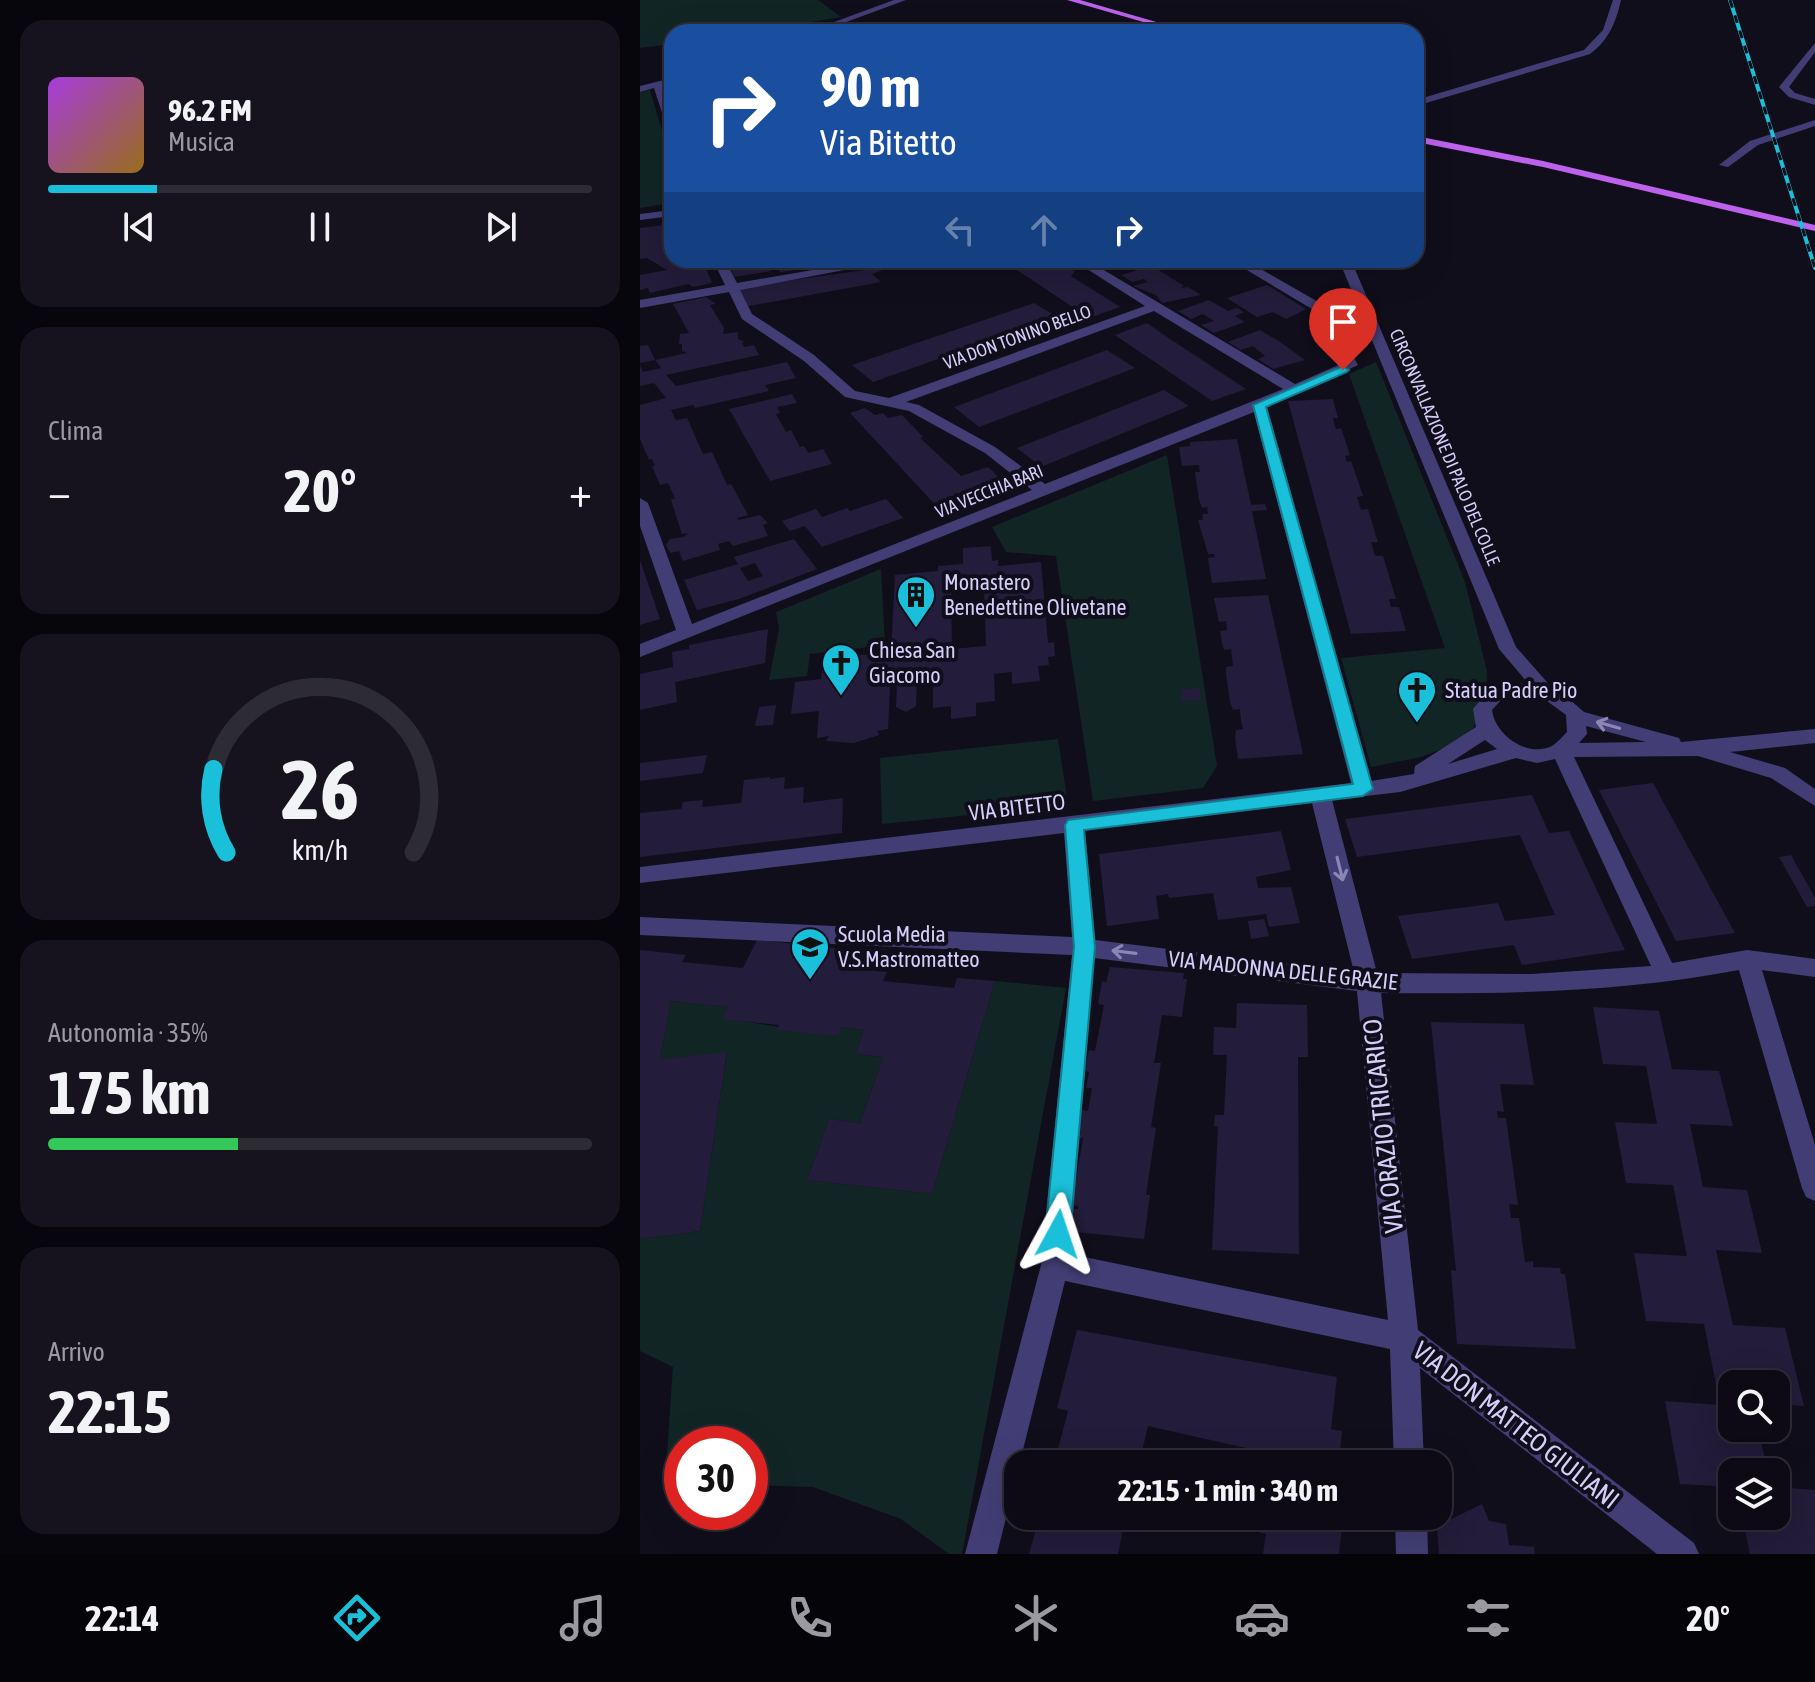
<!DOCTYPE html>
<html lang="it">
<meta charset="utf-8">
<style>
body{margin:0;font-family:"Asap Condensed",sans-serif;background:#16131e;color:#f1f3f6;height:100vh;display:flex;flex-direction:column;font-size:30px;white-space:nowrap}
*{box-sizing:border-box;margin:0}
p{font-size:26px;color:#9a9aa0}
.icon{flex:none;width:44px;height:44px;fill:none;stroke:currentColor;stroke-width:2;stroke-linecap:round;stroke-linejoin:round}
.map{position:relative;flex:1;overflow:hidden}
.sheet{display:flex;flex-direction:column;gap:20px;padding:20px;background:#07060c;width:640px}
.sheet>*{flex:none}
.banner{position:absolute;left:24px;top:24px;width:760px;height:244px;border-radius:24px;box-shadow:0 8px 32px #0002,0 0 0 2px #2d2b34;background:#1a4fa0;color:#fff;overflow:hidden}
.buttons{position:absolute;left:1078px;top:1370px;display:grid;gap:16px}
.buttons a{display:grid;place-items:center;width:72px;height:72px;border-radius:16px;background:#0d0a15;box-shadow:0 8px 32px #0002,0 0 0 2px #2d2b34;font-size:40px}
.speed{position:absolute;left:24px;top:1426px;display:flex;gap:16px;font-size:40px;font-weight:700;text-align:center}
.speed>*{display:grid;place-content:center;width:104px;height:104px;border-radius:50%;background:#0d0a15;box-shadow:0 8px 32px #0002,0 0 0 2px #2d2b34;line-height:1}
.speed .limit{border:12px solid #d22;background:#fff;color:#111}
.pin{position:absolute;display:grid;place-items:center;width:68px;height:68px;color:#fff;margin:-82px -34px;border-radius:50% 50% 50% 0;rotate:-45deg;box-shadow:0 0 8px #0007}
.pin .icon{rotate:45deg}
.me{position:absolute;width:88px;margin:-44px;rotate:5deg;stroke-linejoin:round;filter:drop-shadow(0 0 6px #0008)}
.turn{display:flex;align-items:center;gap:28px;height:168px;padding:0 24px;font-size:36px}
.turn .icon{width:104px;height:104px;stroke-width:2.5}
.turn b{display:block;font-size:56px;line-height:68px}
.lanes{display:flex;align-items:center;height:76px;padding:0 24px;background:#0003;justify-content:center;gap:40px;direction:ltr}
.lanes .off{opacity:.35}
.big{font-size:60px;font-weight:700;line-height:1.1}
.sheet .widget{flex:1;display:flex;flex-direction:column;justify-content:center;gap:12px;min-width:0;padding:0 28px;border-radius:24px;background:#16131e}
.sheet .dial{align-items:center;gap:0}
.dial svg{height:208px;overflow:visible;fill:none;stroke:#2d2b34;stroke-width:7;stroke-linecap:round;text-anchor:middle}
.dial text{fill:#f1f3f6;stroke:none}
.song{display:flex;align-items:center;gap:24px}
.cover{width:96px;height:96px;border-radius:12px;background:linear-gradient(135deg,hsl(280 70% 55%),hsl(40 70% 35%))}
.played{height:8px;border-radius:4px;background:linear-gradient(90deg,#1ac0d9 20%,#2d2b34 20%)}
.keys{display:flex;justify-content:space-around;direction:ltr}
.heat{display:flex;justify-content:space-between;align-items:center;font-size:44px;direction:ltr}
.charge{height:12px;border-radius:6px;background:linear-gradient(90deg,#34c759 35%,#2d2b34 0)}
.trip{position:absolute;left:364px;top:1450px;width:448px;height:80px;border-radius:24px;background:#0d0a15;box-shadow:0 8px 32px #0002,0 0 0 2px #2d2b34;font-weight:700;line-height:80px;text-align:center}
.menu{display:flex;height:128px;justify-content:space-around;align-items:center;background:#050408;color:#9a9aa0}
.menu .icon{width:56px;height:56px}
.menu .current{color:#1ac0d9}
.menu b{font-size:36px;color:#f1f3f6}
main{display:flex;flex:1;min-height:0}
.map>svg:first-child{display:block}
.green{fill:#122525}
.building{fill:#231c3a;fill-rule:evenodd}
.lines{fill:none;stroke-linecap:round;stroke-linejoin:round}
.minor{fill:#423e75;fill-rule:evenodd}
.major{fill:#bd62ec;fill-rule:evenodd}
.rail-casing{stroke:#1ac0d9;stroke-width:4}
.rail{stroke:#110e1c;stroke-width:3;stroke-dasharray:8;stroke-linecap:butt}
.oneway{stroke:#8c86b7}
.route{fill:#1ac0d9;stroke:#117d8d;stroke-width:2}
.labels{text-anchor:middle;dominant-baseline:central;stroke-width:8;stroke-linejoin:round;paint-order:stroke}
.far-street-label{font-size:18px;fill:#d5cef9;stroke:#110e1c}
.poi-label{font-size:22px;fill:#d5cef9;stroke:#110e1c;text-anchor:start}
.street-label{font-size:22px;fill:#d5cef9;stroke:#110e1c}
.near-street-label{font-size:26px;fill:#d5cef9;stroke:#110e1c}
</style>
<main>
<section class="sheet">
<div class="widget">
<div class="song"><i class="cover"></i><div><b>96.2 FM</b><p>Musica</p></div></div>
<div class="played"></div>
<div class="keys"><svg class="icon" aria-label="previous" viewBox="0 0 24 24"><path d="M18 5L8 12l10 7zM5 5v14"/></svg><svg class="icon" aria-label="pause" viewBox="0 0 24 24"><path d="M8 5v14M16 5v14"/></svg><svg class="icon" aria-label="next" viewBox="0 0 24 24"><path d="M6 5l10 7-10 7zM19 5v14"/></svg></div>
</div>
<div class="widget"><p>Clima</p>
<div class="heat"><a>−</a><b class="big">20°</b><a>+</a></div>
</div>
<div class="widget dial"><svg viewBox="0 0 100 80">
<path d="M14 69A42 42 0 1 1 86 69"/>
<path d="M14 69A42 42 0 0 1 9 37" stroke="#1ac0d9"/>
<text x="50" y="56" font-size="32" font-weight="700">26</text>
<text x="50" y="72" font-size="11">km/h</text>
</svg></div>
<div class="widget"><p>Autonomia · 35%</p><b class="big">175 km</b><div class="charge"></div></div>
<div class="widget"><p>Arrivo</p><b class="big">22:15</b></div>
</section>
<div class="map">
<svg width="1175" height="1554" viewBox="0 0 1175 1554">
<rect width="100%" height="100%" fill="#110e1c"/>
<g class="green">
<polygon points="0,0 178,0 201,17 113,32 32,32 32,44 0,48"/>
<polygon points="10,90 32,165 32,203 0,208 0,92"/>
<polygon points="736,362 825,582 847,671 846,700 833,728 817,743 781,757 731,767 701,658 805,648 709,374"/>
<polygon points="527,455 577,766 563,788 453,801 416,556 366,552 352,527"/>
<polygon points="241,569 245,645 170,654 167,676 129,680 139,629 136,612"/>
<polygon points="418,739 428,805 242,824 240,758"/>
<polygon points="355,981 426,988 322,1554 309,1554 261,1519 173,1487 110,1485 110,1444 42,1444 42,1484 25,1484 33,1367 0,1351 0,1239 60,1231 87,1053 20,1059 31,1001 88,1007 83,1018 197,1036 201,1027 224,1030 215,1054 243,1057 220,1123 189,1119 167,1180 292,1194"/>
</g>
<g class="building">
<polygon points="32,224 30,258 35,267 63,262 72,283 53,287 48,284 10,293 8,288 0,290 0,275 27,270 7,258 0,259 0,228"/>
<polygon points="88,260 127,260 131,271 94,277"/>
<polygon points="150,260 156,270 140,272 135,263"/>
<polygon points="362,260 419,260 423,263 418,267 435,271 431,276 480,307 449,318"/>
<polygon points="533,260 569,260 569,261 544,268"/>
<polygon points="253,266 232,274 241,282 104,307 97,288"/>
<polygon points="512,266 544,286 541,287 543,288 548,287 561,295 522,303 516,295 493,286 508,282 504,279 492,282 481,275"/>
<polygon points="627,285 666,309 646,319 633,312 617,317 587,298"/>
<polygon points="66,297 76,304 70,305 84,328 83,334 98,332 98,339 105,342 102,342 104,347 114,345 119,355 26,375 36,386 147,362 156,378 125,385 129,391 55,408 53,405 31,410 36,420 47,418 63,454 72,452 87,485 91,484 108,515 97,518 99,520 120,515 128,523 123,525 128,536 93,546 89,541 78,544 80,550 43,561 39,551 30,553 26,545 30,539 44,537 48,533 42,534 31,500 35,498 28,483 20,485 12,466 15,466 12,459 9,460 0,439 0,405 26,398 14,383 0,386 0,365 3,372 21,368 15,360 47,353 42,351 42,344 39,344 40,334 49,333 33,304"/>
<polygon points="569,300 588,311 597,308 604,312 595,316 605,322 574,333 561,325 574,321 563,314 551,319 538,311"/>
<polygon points="394,303 417,317 233,382 212,365"/>
<polygon points="507,323 527,337 606,389 572,401 475,335"/>
<polygon points="620,330 640,342 665,360 633,369 618,359 625,356 613,346 601,350 588,342"/>
<polygon points="8,345 15,360 0,363 0,346"/>
<polygon points="467,350 495,368 339,427 314,407"/>
<polygon points="524,390 549,406 401,467 377,448"/>
<polygon points="152,394 157,403 137,407 140,413 136,414 146,432 151,430 160,447 164,446 168,453 183,449 192,464 130,481 89,409"/>
<polygon points="693,399 698,418 693,418 694,423 696,429 701,428 710,455 705,456 707,462 711,461 723,496 717,497 721,510 728,509 736,536 738,542 731,542 735,556 743,556 756,599 749,599 751,607 759,607 766,631 711,634 648,401"/>
<polygon points="225,408 235,415 243,413 248,418 262,415 283,437 280,438 321,476 348,467 371,489 303,513 210,413"/>
<polygon points="597,439 611,505 625,504 627,510 612,511 626,579 572,583 568,558 575,557 574,554 568,554 558,520 563,520 562,514 568,514 567,507 562,508 559,500 555,472 560,472 559,465 542,466 539,447 550,446 550,442"/>
<polygon points="246,499 263,518 182,547 165,526 150,531 142,521 176,509 182,517 207,508 210,511"/>
<path d="M154,539L177,569L99,599L57,610L44,580L98,564L94,557ZM115,563L123,576L108,581L100,568Z"/>
<path d="M351,546L352,561L358,560V566L401,562L408,643L414,642L415,656L408,657L409,665L398,666L400,681L372,684V672L354,674L355,701L336,703V716L311,719V706L293,708V680L277,682L276,706L266,712L256,707L257,687H250L248,729L237,731L239,735L214,743L186,741L189,736L177,738L179,711L151,714L155,682L181,679L183,659L251,652L255,575L298,571V566L323,564V548ZM344,585L346,646L312,649L311,588Z"/>
<polygon points="0,560 20,619 0,625"/>
<polygon points="628,595 663,754 598,759 595,737 596,730 603,729 601,720 600,709 593,710 590,702 586,674 586,667 593,666 591,649 584,650 582,643 580,631 587,630 586,621 579,622 574,598"/>
<polygon points="128,629 125,663 35,682 37,702 0,710 0,674 33,667 32,652 49,649 49,645"/>
<polygon points="560,688 561,700 542,701 541,689"/>
<polygon points="136,705 133,725 115,726 119,707"/>
<polygon points="67,755 63,773 0,781 0,763"/>
<polygon points="130,777 130,779 145,777 144,789 164,787 163,803 203,798 202,833 0,857 0,813 41,809 43,802 63,800 62,807 101,803 104,780"/>
<polygon points="1013,783 1095,933 1036,941 959,790"/>
<polygon points="892,795 909,833 929,831 985,950 882,965 874,945 772,959 758,916 858,903 865,921 915,915 880,835 717,857 705,819"/>
<polygon points="641,831 651,870 616,877 618,888 651,887 660,923 629,927 626,914 578,920 573,893 529,898 528,894 516,896 519,919 467,926 459,854"/>
<polygon points="1151,855 1175,898 1175,906 1167,907 1139,857"/>
<polygon points="624,919 629,936 611,939 608,921"/>
<polygon points="117,940 232,952 225,970 247,972 243,981 314,988 317,978 355,981 292,1194 167,1180 189,1119 220,1123 243,1057 215,1054 224,1030 201,1027 198,1036 137,1030 139,1025 82,1019 88,1007 31,1001 20,1059 87,1052 60,1231 0,1239 0,950 46,955 42,962 103,968"/>
<polygon points="470,967 544,973 543,979 547,979 542,1017 522,1015 514,1063 521,1063 511,1127 516,1128 506,1195 510,1195 504,1239 425,1231 429,1209 438,1209 438,1206 424,1205 437,1174 443,1138 436,1138 442,1110 448,1111 452,1088 446,1088 449,1072 444,1071 449,1050 455,1051 464,1005 458,1004 462,981 466,982"/>
<polygon points="597,1003 667,1005 668,1057 658,1057 659,1254 572,1250 578,1127 574,1126 575,1115 584,1115 587,1055 573,1055 574,1027 596,1028"/>
<polygon points="953,1007 1019,1011 1032,1069 1079,1071 1093,1126 1050,1124 1063,1187 1107,1190 1122,1253 1076,1250 1093,1325 1145,1328 1164,1406 1136,1404 1136,1384 1092,1384 1092,1428 1118,1428 1128,1472 1092,1472 1092,1487 1040,1484 1025,1401 1080,1405 1064,1324 1006,1321 994,1253 1047,1256 1033,1185 986,1183 975,1122 1017,1124 1006,1066 963,1064"/>
<polygon points="791,1022 884,1024 894,1085 860,1084 864,1112 857,1111 858,1118 866,1118 878,1205 869,1204 871,1218 879,1218 885,1262 893,1261 893,1267 920,1268 921,1274 925,1274 936,1349 817,1344 811,1270 816,1271"/>
<polygon points="437,1330 697,1377 691,1429 702,1431 699,1464 626,1464 627,1457 605,1452 606,1448 508,1426 499,1464 414,1464 428,1411 417,1408"/>
<polygon points="1136,1487 1175,1490 1175,1554 1110,1554 1102,1516 1136,1516"/>
<polygon points="842,1504 849,1521 866,1524 869,1545 894,1547 895,1554 799,1554 797,1526"/>
<polygon points="400,1516 486,1516 478,1554 389,1554"/>
<polygon points="617,1516 703,1516 699,1554 623,1554 626,1534 614,1531"/>
</g>
<g class="lines">
<g class="minor">
<polygon points="254,0 266,0 179,32 167,32"/>
<path d="M973,0H981C976,22 969,40 950,54L776,106V100L944,50L963,30Z"/>
<polygon points="494,25 512,30 513,32 475,32"/>
<polygon points="1175,43 1175,52 1149,87 1155,93 1175,99 1175,105 1149,97 1139,87"/>
<polygon points="32,78 32,84 23,86 32,113 32,131 27,128 14,88 0,92 0,86"/>
<polygon points="1175,120 1175,126 1118,145 1088,167 1079,165 1110,141"/>
<polygon points="32,210 32,216 0,220 0,214"/>
<path d="M73,260H85L97,283L230,260H256L100,290L112,314L174,355L215,391L249,398L505,306L433,260H447L655,384L703,363L677,312L590,260H605L687,307L718,365L627,407L731,781L774,774L775,766L836,727L833,709L848,691L887,682L859,649L699,260H711L876,647L913,689L921,692L944,712L1039,738L1041,742L1175,729V743L1090,752L1145,768L1175,789V806L1131,778L1058,756L934,757L1032,963L1107,950L1175,959V977L1122,970L1175,1145V1201L1166,1197L1162,1188L1099,970C978,993 863,994 741,993L778,1330L1054,1543L1059,1554H1017L780,1368L784,1464H754L750,1349L425,1281L357,1554H325L401,1265L432,955L0,935V917L432,937L424,833L0,883V867L711,783L614,412L0,657V644L36,630L0,526V498L8,503L52,624L392,490L345,453L269,411L205,397L164,361L102,319L89,292L0,308V300L85,285ZM514,311L643,389L405,484L355,447L279,405L266,402ZM884,694L907,701L926,715L927,732C923,736 917,743 912,746C887,758 855,735 852,710L861,700ZM946,726L1006,742L939,743L947,734ZM845,740L857,749L808,764ZM876,758L897,763L915,759L1011,966L892,974L737,973L692,800L760,792ZM672,803L714,972L455,940L445,830ZM454,958L717,991L748,1320L430,1254Z"/>
<polygon points="755,1516 787,1516 788,1554 756,1554"/>
</g>
<g class="major">
<polygon points="427,0 440,0 551,32 538,32"/>
<polygon points="776,136 903,161 1175,225 1175,231 903,167 776,142"/>
</g>
<defs>
<polyline id="rail" points="1090,0 1175,268"/>
</defs>
<use href="#rail" class="rail-casing"/>
<use href="#rail" class="rail"/>
</g>
<defs><path id="oneway-shaft" d="M-6 0H5M1.5-3L5.5 0L1.5 3" fill="none" stroke-width="1.6" stroke-linecap="round" stroke-linejoin="round" transform="scale(2)"/></defs>
<g class="oneway">
<use href="#oneway-shaft" transform="translate(968 725) rotate(-164)"/>
<use href="#oneway-shaft" transform="translate(700 869) rotate(76)"/>
<use href="#oneway-shaft" transform="translate(484 952) rotate(-173)"/>
</g>
<polygon class="route" points="703,366 709,370 707,372 626,407 733,789 723,796 444,830 455,947 430,1234 427,1242 418,1246 409,1242 405,1234 434,947 425,825 428,820 713,784 613,405"/>
<defs>
<symbol id="building-pin" viewBox="-11 -11 22 30"><path d="M0 17L-7.5 6A9.5 9.5 0 1 1 7.5 6Z" fill="#1ac0d9" stroke="#110e1c"/><path d="M-4-6H4V6H1V3H-1V6H-4ZM-2.5-4.3h1.7v1.8h-1.7ZM.8-4.3h1.7v1.8H.8ZM-2.5-1h1.7V.8h-1.7ZM.8-1h1.7V.8H.8Z" fill="#111"/></symbol>
<symbol id="church-pin" viewBox="-11 -11 22 30"><path d="M0 17L-7.5 6A9.5 9.5 0 1 1 7.5 6Z" fill="#1ac0d9" stroke="#110e1c"/><path d="M-1.2-6h2.4v3.5h3.3v2.4h-3.3V6h-2.4V-.1h-3.3v-2.4h3.3Z" fill="#111"/></symbol>
<symbol id="school-pin" viewBox="-11 -11 22 30"><path d="M0 17L-7.5 6A9.5 9.5 0 1 1 7.5 6Z" fill="#1ac0d9" stroke="#110e1c"/><path d="M0-5L7-2L0 1L-7-2ZM-4 1L0 2.5L4 1V4Q0 6-4 4Z" fill="#111"/></symbol>
</defs>
<g fill-rule="evenodd">
<use href="#building-pin" x="254" y="573" width="44" height="60"/>
<use href="#church-pin" x="179" y="641" width="44" height="60"/>
<use href="#church-pin" x="755" y="668" width="44" height="60"/>
<use href="#school-pin" x="148" y="925" width="44" height="60"/>
</g>
<g class="labels">
<g class="far-street-label">
<text transform="translate(377 337) rotate(-20)">VIA DON TONINO BELLO</text>
<text transform="translate(805 447) rotate(67)">CIRCONVALLAZIONE DI PALO DEL COLLE</text>
<text transform="translate(349 491) rotate(-22)">VIA VECCHIA BARI</text>
</g>
<g class="poi-label">
<text x="304" y="582">Monastero<tspan x="304" dy="25">Benedettine Olivetane</tspan></text>
<text x="229" y="650">Chiesa San<tspan x="229" dy="25">Giacomo</tspan></text>
<text x="805" y="690">Statua Padre Pio</text>
<text x="198" y="934">Scuola Media<tspan x="198" dy="25">V.S.Mastromatteo</tspan></text>
</g>
<g class="street-label">
<text transform="translate(377 807) rotate(-7)">VIA BITETTO</text>
<text transform="translate(643 970) rotate(6)">VIA MADONNA DELLE GRAZIE</text>
</g>
<g class="near-street-label">
<text transform="translate(743 1126) rotate(-96)">VIA ORAZIO TRICARICO</text>
<text transform="translate(876 1425) rotate(38)">VIA DON MATTEO GIULIANI</text>
</g>
</g>
</svg>
<div class="buttons">
<a><svg class="icon" aria-label="search" viewBox="0 0 24 24"><circle cx="10" cy="10" r="6"/><path d="M15 15l6 6"/></svg></a>
<a><svg class="icon" aria-label="layers" viewBox="0 0 24 24"><path d="M12 4l9 5-9 5-9-5zM3 14l9 5 9-5"/></svg></a>
</div>
<div class="speed"><div class="limit">30</div></div>
<div class="pin" style="left:703px;top:370px;background:#d93025"><svg class="icon" aria-label="arrive" viewBox="0 0 24 24"><path d="M6 21V4h12l-3 4 3 4H6"/></svg></div>
<svg class="me" style="left:418px;top:1234px" viewBox="-20 -20 40 40"><path d="M0-17L14 15 0 8-14 15z" fill="#1ac0d9" stroke="#fff" stroke-width="4"/></svg>
<div class="trip">22:15 · 1 min · 340 m</div>
<div class="banner">
<div class="turn"><svg class="icon" aria-label="right" viewBox="0 0 24 24"><path d="M7 20v-9h11M14 6l5 5-5 5"/></svg><div><b>90 m</b>Via Bitetto</div></div>
<div class="lanes"><svg class="icon off" aria-label="left" viewBox="0 0 24 24"><path d="M17 20v-9H6M10 6l-5 5 5 5"/></svg><svg class="icon off" aria-label="ahead" viewBox="0 0 24 24"><path d="M12 20V5M6 11l6-6 6 6"/></svg><svg class="icon" aria-label="right" viewBox="0 0 24 24"><path d="M7 20v-9h11M14 6l5 5-5 5"/></svg></div>
</div>
</div>
</main>
<nav class="menu">
<b>22:14</b>
<svg class="icon current" aria-label="directions" viewBox="0 0 24 24"><path d="M12 3l9 9-9 9-9-9zM9 14v-3h6M13 9l2 2-2 2"/></svg>
<svg class="icon" aria-label="music" viewBox="0 0 24 24"><path d="M9 18V5l10-2v13"/><circle cx="6" cy="18" r="3"/><circle cx="16" cy="16" r="3"/></svg>
<svg class="icon" aria-label="phone" viewBox="0 0 24 24"><path d="M5 4h4l2 5-3 2q2 4 5 5l2-3 5 2v4C11 20 4 13 5 4z"/></svg>
<svg class="icon" aria-label="climate" viewBox="0 0 24 24"><path d="M12 3v18M4 7l16 10M4 17L20 7"/></svg>
<svg class="icon" aria-label="car" viewBox="0 0 24 24"><path d="M5 17H2v-5l4-1 3-4h7l3 4 3 1v5h-3M9 17h6M6 11h13"/><circle cx="7" cy="17" r="2"/><circle cx="17" cy="17" r="2"/></svg>
<svg class="icon" aria-label="filters" viewBox="0 0 24 24"><path d="M4 7h16M4 17h16"/><circle cx="9" cy="7" r="2"/><circle cx="15" cy="17" r="2"/></svg>
<b>20°</b>
</nav>
